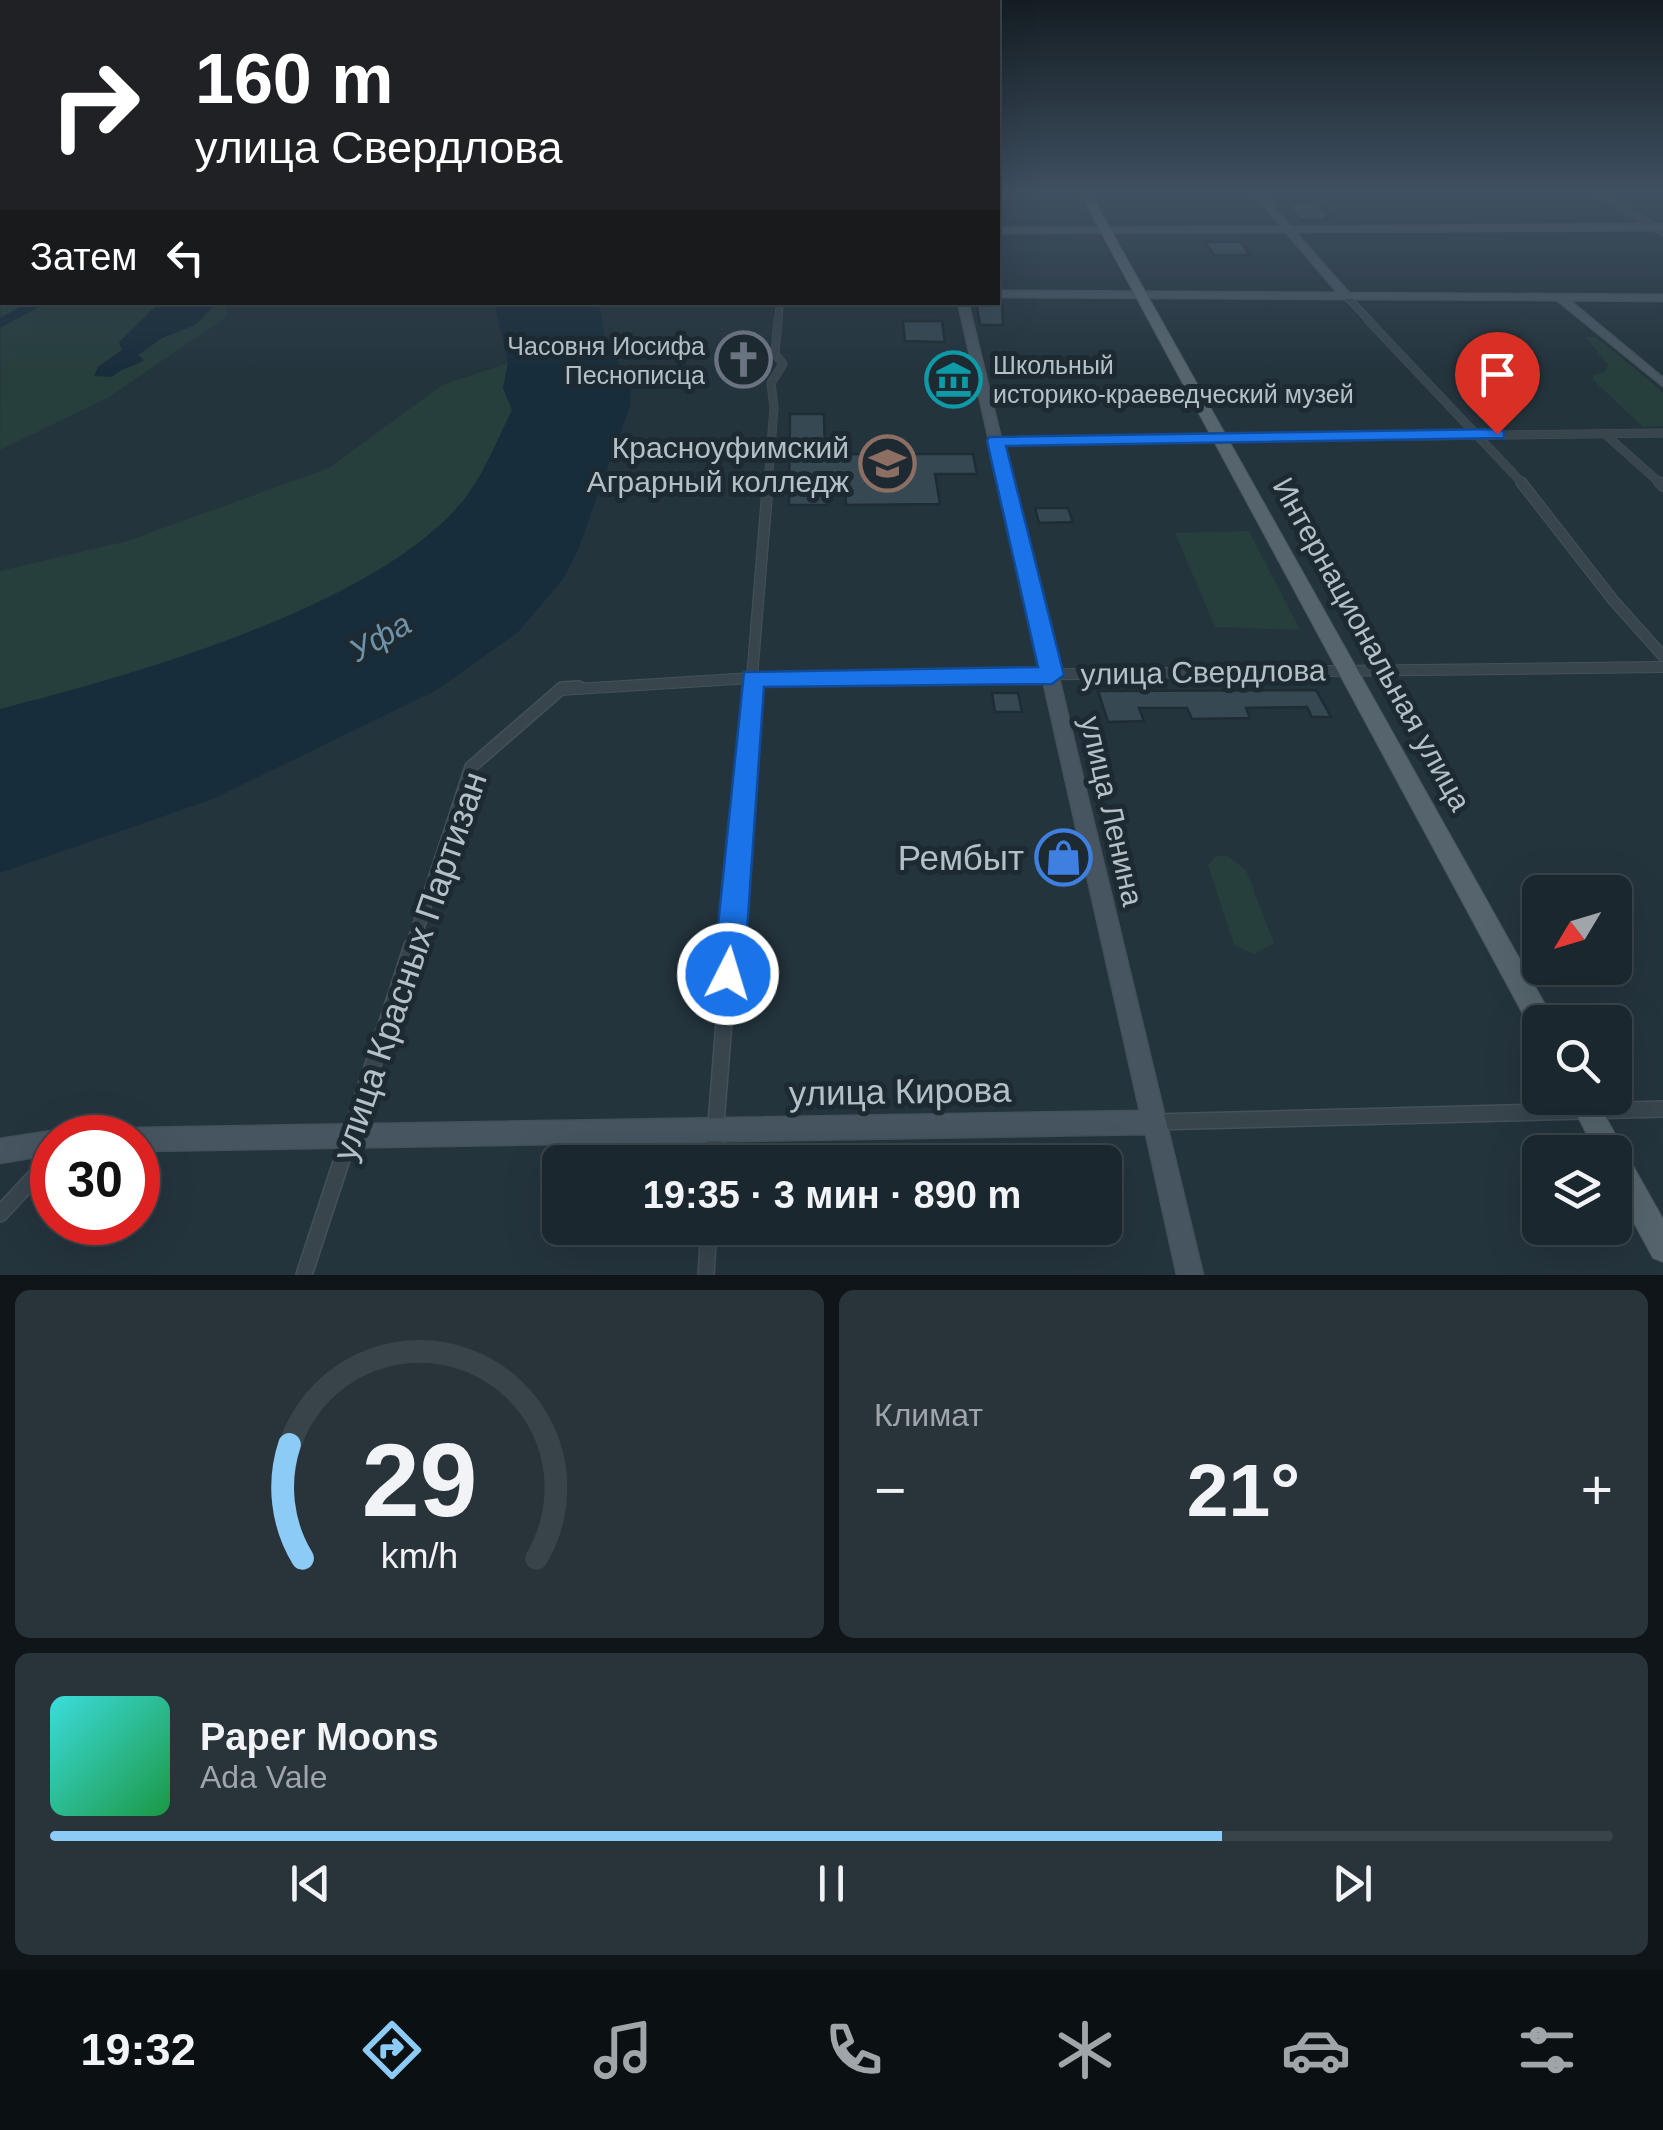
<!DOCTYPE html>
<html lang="ru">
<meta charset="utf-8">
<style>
body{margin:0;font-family:Helvetica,sans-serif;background:#28333a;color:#f1f3f6;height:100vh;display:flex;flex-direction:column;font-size:38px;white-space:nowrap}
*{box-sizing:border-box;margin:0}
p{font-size:32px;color:#a0a5aa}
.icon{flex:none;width:55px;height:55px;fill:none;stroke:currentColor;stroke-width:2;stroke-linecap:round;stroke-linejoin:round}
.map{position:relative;height:1275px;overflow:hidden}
.sheet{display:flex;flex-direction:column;gap:15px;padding:15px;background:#0f1519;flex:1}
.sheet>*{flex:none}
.banner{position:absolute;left:0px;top:0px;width:1000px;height:305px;box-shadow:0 10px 40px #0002,0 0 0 2px #39444a;background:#202124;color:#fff;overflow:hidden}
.needle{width:65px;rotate:232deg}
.buttons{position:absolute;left:1522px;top:875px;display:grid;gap:20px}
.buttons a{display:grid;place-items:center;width:110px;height:110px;border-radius:15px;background:#1b272e;box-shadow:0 10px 40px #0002,0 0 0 2px #39444a;font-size:50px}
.speed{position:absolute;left:30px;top:1115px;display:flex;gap:20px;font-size:50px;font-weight:700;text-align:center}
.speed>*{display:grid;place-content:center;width:130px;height:130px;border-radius:50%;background:#1b272e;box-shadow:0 10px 40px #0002,0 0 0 2px #39444a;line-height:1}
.speed .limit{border:15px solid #d22;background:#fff;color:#111}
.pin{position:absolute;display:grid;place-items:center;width:85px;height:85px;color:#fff;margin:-102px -42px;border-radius:50% 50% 50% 0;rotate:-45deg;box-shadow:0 0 10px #0007}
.pin .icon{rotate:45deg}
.me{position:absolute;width:110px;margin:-55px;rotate:5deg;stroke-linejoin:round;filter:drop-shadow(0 0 8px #0008)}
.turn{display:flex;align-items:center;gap:35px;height:210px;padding:0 30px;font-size:45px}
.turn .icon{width:130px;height:130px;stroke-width:2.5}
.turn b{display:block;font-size:70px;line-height:85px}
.then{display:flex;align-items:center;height:95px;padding:0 30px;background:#0003;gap:20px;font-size:38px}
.big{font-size:75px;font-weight:600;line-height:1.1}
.sheet .card{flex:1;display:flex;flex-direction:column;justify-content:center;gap:15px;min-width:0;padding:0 35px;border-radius:15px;background:#28333a}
.sheet .dial{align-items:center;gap:0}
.dial svg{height:260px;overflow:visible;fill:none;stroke:#39444a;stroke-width:7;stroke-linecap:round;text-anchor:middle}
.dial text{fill:#f1f3f6;stroke:none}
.song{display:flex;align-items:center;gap:30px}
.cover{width:120px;height:120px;border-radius:15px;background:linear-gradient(135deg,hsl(180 70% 55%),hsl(140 70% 35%))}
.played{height:10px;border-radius:5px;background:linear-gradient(90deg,#8ccbf6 75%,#39444a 75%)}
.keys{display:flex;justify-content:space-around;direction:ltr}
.heat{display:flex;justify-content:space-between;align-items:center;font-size:55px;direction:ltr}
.sheet .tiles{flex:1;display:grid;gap:15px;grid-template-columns:1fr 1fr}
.card:last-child{grid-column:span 2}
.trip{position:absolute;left:542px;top:1145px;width:580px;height:100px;border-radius:15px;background:#1b272e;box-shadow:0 10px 40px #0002,0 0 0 2px #39444a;font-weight:600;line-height:100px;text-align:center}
.dock{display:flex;height:160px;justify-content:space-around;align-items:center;background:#0b1012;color:#a0a5aa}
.dock .icon{width:70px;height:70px}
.dock .current{color:#8ccbf6}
.dock b{font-size:45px;color:#f1f3f6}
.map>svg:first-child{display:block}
.green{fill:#263e3c}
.water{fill:#182d3b}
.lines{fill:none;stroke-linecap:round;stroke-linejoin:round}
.river{fill:#182d3b;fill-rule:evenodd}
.building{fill:#364953;stroke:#1f2c34;stroke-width:2.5}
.street-far4-casing{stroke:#445159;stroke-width:8}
.street-far3-casing{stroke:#445159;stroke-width:9}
.street-far2-casing{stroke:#445159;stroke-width:12}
.street-far1-casing{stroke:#445159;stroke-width:14}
.street-casing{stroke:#445159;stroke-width:18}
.secondary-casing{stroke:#445159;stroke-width:3}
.primary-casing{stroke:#445159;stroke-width:2}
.street-far4{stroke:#38454d;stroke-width:6}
.street-far3{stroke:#38454d;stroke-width:8}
.street-far2{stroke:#38454d;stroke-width:10}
.street-far1{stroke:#38454d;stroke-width:11}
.street{stroke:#38454d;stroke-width:15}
.secondary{fill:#465560;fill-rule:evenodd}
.primary{fill:#56656d;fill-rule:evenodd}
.route{fill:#1a73e8;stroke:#114b97;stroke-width:2.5}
.labels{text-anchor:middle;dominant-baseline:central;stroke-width:10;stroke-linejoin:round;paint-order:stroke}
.far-poi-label{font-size:25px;fill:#b4c0c8;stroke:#1d2a32;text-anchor:end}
.poi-label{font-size:30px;fill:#b4c0c8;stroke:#1d2a32;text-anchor:end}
.street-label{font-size:30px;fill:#b4c0c8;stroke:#1d2a32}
.water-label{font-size:32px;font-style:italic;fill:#6e92a7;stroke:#1d2a32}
.near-poi-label{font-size:35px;fill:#b4c0c8;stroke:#1d2a32;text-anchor:end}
.near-street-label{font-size:35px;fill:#b4c0c8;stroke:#1d2a32}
</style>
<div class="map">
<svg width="1663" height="1275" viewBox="0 0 1663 1275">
<rect width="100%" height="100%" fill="#24343d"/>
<g class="green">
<polygon points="2,208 2,302 159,303 119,342 122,350 98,367 118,370 162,338 195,325 217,303 226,303 227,316 109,397 0,450"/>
<polygon points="1586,337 1596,337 1663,392 1663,426 1643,427 1593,380 1593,375 1605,372 1608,365"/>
<path d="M508,363L503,388L512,410C495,443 481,482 456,509C364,610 130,676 0,709V571L127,541L329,468L442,385Z"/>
<polygon points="1249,531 1300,630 1215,627 1175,533"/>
<polygon points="1226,855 1246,870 1274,943 1254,954 1234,945 1208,865 1216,856"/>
</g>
<g class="water">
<path d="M159,303H217L195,325L162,338L138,355L144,360C130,369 126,365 112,377L94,376L98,367L122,350L119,342Z"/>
<path d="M494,303H599L605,338L631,387L630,406L578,550L564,578L518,632L437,690L213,799L0,873V709C131,676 364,610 456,509C481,482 496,443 512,410L503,388L508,363Z"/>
</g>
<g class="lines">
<polygon class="river" points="29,302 48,302 0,328 0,318"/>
</g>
<g class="building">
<polygon points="1316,203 1330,216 1325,217 1328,220 1301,220 1287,204"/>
<polygon points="1205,242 1241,242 1250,255 1214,255"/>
<polygon points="976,302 1002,302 1003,325 980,325"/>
<polygon points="903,321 942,321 945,342 905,341"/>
<polygon points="790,414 824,414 825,454 973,454 977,474 935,474 940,504 846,505 845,482 826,482 827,505 789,505"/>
<polygon points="1035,508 1068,508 1073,522 1039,523"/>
<polygon points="1316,690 1331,717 1312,717 1307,707 1246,708 1250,718 1192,719 1187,708 1139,708 1144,721 1108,722 1098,691"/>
<polygon points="992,693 1018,693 1022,712 995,712"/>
</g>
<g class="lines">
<defs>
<g id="street-far4">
<polyline points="1598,193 1663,232"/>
<polyline points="1345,295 1371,322"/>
<polyline points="778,322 780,302"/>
</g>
<g id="street-far3">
<polyline points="1368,320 1523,484"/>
<polyline points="1605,434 1661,484"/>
<polyline points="995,441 1663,433"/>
<polyline points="768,484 774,408 771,383 783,364 775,354 778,320"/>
</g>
<g id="street-far2">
<polyline points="1521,482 1613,600 1663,656"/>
<polyline points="1659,482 1663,486"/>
<polyline points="560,690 752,678 1663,667"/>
<polyline points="751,690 768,482"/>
</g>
<g id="street-far1">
<polyline points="411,949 471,767 562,688 579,687"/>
<polyline points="730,949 751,687"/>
</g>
<g id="street">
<polyline points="1154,1122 1663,1109"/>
<polyline points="713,1162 730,946"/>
<polyline points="0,1214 52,1158"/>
<polyline points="304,1275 412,946"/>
<polyline points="706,1275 709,1228"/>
</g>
<g id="secondary">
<polygon points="1253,193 1261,193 1291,227 1663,224 1663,230 1295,232 1349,293 1663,295 1663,301 1569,300 1663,378 1663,386 1557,300 998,297 998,291 1338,293 1286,232 998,233 998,228 1282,227"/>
<polygon points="958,302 968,302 1203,1275 1177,1275 1146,1134 138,1151 138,1138 127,1138 130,1132 138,1128 1140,1111"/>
<polygon points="52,1131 61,1138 52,1138 52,1154 0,1163 0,1139"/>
</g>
<g id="primary">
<polygon points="1080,193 1090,193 1550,1013 1553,1022 1540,1022 1540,1034 1532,1031"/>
<polygon points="1568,1098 1595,1098 1663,1219 1663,1262 1653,1258 1615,1188 1615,1152 1596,1152"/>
</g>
</defs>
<use href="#street-far4" class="street-far4-casing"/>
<use href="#street-far3" class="street-far3-casing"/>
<use href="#street-far2" class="street-far2-casing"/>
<use href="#street-far1" class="street-far1-casing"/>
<use href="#street" class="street-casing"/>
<use href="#secondary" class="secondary-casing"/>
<use href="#primary" class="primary-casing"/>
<use href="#street-far4" class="street-far4"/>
<use href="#street-far3" class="street-far3"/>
<use href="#street-far2" class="street-far2"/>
<use href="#street-far1" class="street-far1"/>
<use href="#street" class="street"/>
<use href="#secondary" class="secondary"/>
<use href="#primary" class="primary"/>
</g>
<linearGradient id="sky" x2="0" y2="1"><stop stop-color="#141d22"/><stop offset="0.52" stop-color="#3f5062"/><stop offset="1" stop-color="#3f5062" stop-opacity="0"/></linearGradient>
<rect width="1663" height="371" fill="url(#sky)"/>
<polygon class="route" points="1497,429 1504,431 1504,438 1006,446 1064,675 1052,684 764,687 744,974 739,984 728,989 717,984 713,974 744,672 1038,667 987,441 989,437"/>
<defs>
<symbol id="church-ring" viewBox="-11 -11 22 22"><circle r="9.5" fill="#1d2a32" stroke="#6b7280" stroke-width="1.5"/><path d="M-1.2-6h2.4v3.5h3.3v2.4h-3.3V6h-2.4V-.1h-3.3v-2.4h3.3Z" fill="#6b7280"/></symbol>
<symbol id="museum-ring" viewBox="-11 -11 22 22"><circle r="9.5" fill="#1d2a32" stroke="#0f9aa8" stroke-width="1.5"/><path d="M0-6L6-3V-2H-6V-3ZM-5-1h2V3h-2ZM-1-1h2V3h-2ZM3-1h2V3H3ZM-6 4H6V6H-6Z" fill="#0f9aa8"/></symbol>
<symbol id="university-ring" viewBox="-11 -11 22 22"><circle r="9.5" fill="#1d2a32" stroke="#8d6e63" stroke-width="1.5"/><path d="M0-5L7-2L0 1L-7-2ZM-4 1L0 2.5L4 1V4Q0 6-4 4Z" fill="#8d6e63"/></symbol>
<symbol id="shop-ring" viewBox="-11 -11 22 22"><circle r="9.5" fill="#1d2a32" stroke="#3f7fe0" stroke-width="1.5"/><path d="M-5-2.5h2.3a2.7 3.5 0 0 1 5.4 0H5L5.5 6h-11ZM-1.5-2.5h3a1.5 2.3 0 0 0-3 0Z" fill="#3f7fe0"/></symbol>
</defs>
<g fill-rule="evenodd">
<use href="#church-ring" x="712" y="328" width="63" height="63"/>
<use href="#museum-ring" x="922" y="348" width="63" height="63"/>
<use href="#university-ring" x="856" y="432" width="63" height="63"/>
<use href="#shop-ring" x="1032" y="826" width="63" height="63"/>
</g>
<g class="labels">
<g class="far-poi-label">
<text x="705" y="346">Часовня Иосифа<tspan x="705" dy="29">Песнописца</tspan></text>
<text x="993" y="365" text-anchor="start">Школьный<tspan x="993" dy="29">историко-краеведческий музей</tspan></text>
</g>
<g class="poi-label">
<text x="849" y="447">Красноуфимский<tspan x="849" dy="34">Аграрный колледж</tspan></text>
</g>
<g class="street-label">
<text transform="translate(1372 644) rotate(61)">Интернациональная улица</text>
<text transform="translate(1203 672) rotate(-1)">улица Свердлова</text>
<text transform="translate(1112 811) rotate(77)">улица Ленина</text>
</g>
<g class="water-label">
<text transform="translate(380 637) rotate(-30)">Уфа</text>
</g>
<g class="near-poi-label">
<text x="1024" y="857">Рембыт</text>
</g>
<g class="near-street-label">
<text transform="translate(409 966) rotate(-71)">улица Красных Партизан</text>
<text transform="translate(900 1091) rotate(-1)">улица Кирова</text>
</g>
</g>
</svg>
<div class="buttons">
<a><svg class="needle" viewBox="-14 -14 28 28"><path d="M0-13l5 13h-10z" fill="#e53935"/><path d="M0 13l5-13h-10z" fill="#a0a5aa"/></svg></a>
<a><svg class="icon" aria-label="search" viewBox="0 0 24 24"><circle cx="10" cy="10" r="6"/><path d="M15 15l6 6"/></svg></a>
<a><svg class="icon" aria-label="layers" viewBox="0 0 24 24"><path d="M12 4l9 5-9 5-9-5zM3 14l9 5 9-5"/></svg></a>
</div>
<div class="speed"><div class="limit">30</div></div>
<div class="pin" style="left:1497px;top:434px;background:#d93025"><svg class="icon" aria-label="arrive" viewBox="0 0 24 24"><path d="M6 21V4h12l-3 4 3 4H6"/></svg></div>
<svg class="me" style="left:728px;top:974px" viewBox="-20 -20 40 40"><circle r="17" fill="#1a73e8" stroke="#fff" stroke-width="3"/><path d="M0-11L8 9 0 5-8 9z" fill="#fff"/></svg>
<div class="trip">19:35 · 3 мин · 890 m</div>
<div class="banner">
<div class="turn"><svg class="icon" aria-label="right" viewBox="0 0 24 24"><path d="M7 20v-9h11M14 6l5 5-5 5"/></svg><div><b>160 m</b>улица Свердлова</div></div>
<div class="then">Затем<svg class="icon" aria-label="left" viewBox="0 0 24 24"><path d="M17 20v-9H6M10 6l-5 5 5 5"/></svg></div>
</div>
</div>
<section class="sheet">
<div class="tiles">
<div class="card dial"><svg viewBox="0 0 100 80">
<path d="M14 69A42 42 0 1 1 86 69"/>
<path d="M14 69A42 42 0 0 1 10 34" stroke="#8ccbf6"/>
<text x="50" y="56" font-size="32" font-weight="700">29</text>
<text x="50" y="72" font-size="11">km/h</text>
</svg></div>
<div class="card"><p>Климат</p>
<div class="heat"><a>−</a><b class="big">21°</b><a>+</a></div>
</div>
<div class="card">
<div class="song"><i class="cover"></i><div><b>Paper Moons</b><p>Ada Vale</p></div></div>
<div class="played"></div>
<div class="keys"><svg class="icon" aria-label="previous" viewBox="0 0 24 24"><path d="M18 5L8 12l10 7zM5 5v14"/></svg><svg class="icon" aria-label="pause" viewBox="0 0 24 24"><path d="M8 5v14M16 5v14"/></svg><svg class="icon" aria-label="next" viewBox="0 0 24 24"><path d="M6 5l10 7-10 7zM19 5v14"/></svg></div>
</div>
</div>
</section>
<nav class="dock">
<b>19:32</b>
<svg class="icon current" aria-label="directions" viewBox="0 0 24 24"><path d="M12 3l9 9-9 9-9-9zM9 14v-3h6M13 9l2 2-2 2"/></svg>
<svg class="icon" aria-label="music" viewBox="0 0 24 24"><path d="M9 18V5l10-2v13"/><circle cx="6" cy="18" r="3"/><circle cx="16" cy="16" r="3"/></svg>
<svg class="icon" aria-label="phone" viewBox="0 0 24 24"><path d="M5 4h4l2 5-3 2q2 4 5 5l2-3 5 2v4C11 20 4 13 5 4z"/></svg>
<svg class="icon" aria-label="climate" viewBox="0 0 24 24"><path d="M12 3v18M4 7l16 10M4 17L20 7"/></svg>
<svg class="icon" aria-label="car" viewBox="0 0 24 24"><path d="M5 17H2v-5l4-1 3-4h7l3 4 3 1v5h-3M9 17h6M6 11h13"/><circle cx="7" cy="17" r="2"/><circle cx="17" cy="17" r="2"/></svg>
<svg class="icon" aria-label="filters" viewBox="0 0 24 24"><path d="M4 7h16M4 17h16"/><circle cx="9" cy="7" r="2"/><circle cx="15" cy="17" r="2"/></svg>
</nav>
